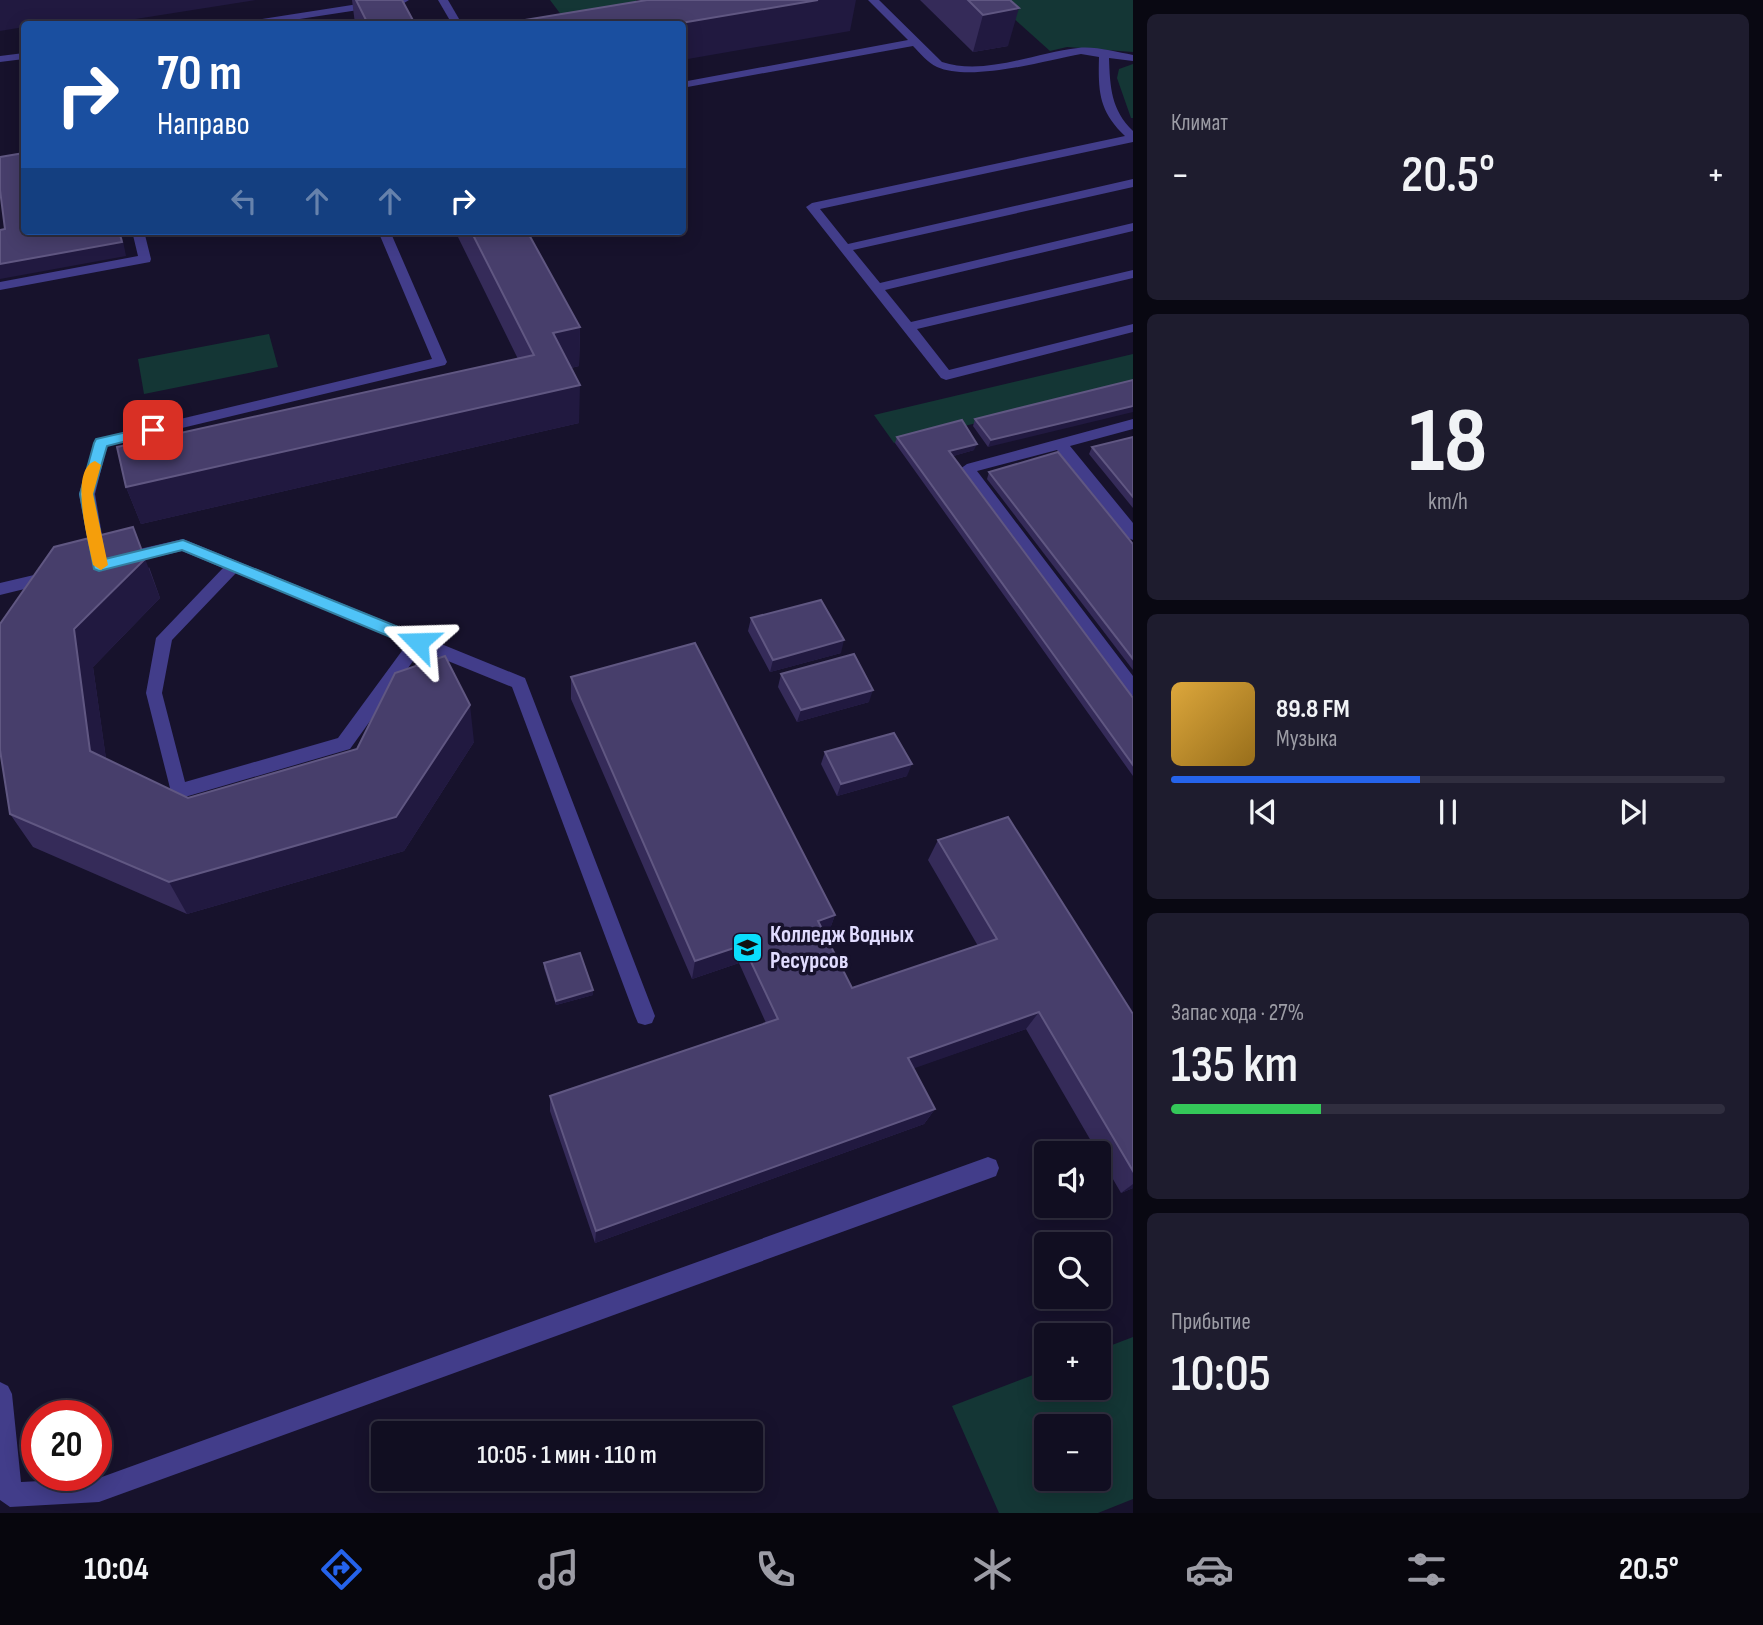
<!DOCTYPE html>
<html lang="ru">
<meta charset="utf-8">
<style>
body{margin:0;font-family:"Sofia Sans Condensed",sans-serif;background:#1e1c2e;color:#f1f3f6;height:100vh;display:flex;flex-direction:column;font-size:26px;white-space:nowrap}
*{box-sizing:border-box;margin:0}
p{font-size:23px;color:#9c9ca5}
.icon{flex:none;width:38px;height:38px;fill:none;stroke:currentColor;stroke-width:2;stroke-linecap:round;stroke-linejoin:round}
.map{position:relative;flex:1;overflow:hidden}
.drawer{display:flex;flex-direction:column;gap:14px;padding:14px;background:#090812;width:630px}
.drawer>*{flex:none}
.top-card{position:absolute;left:21px;top:21px;width:665px;height:214px;border-radius:7px;box-shadow:0 4px 18px #0003,0 0 0 2px #302e3f;background:#1a4fa0;color:#fff;overflow:hidden}
.tools{position:absolute;left:1034px;top:1141px;display:grid;gap:14px}
.tools a{display:grid;place-items:center;width:77px;height:77px;border-radius:7px;background:#110e21;box-shadow:0 4px 18px #0003,0 0 0 2px #302e3f;font-size:35px}
.speed{position:absolute;left:21px;top:1400px;display:flex;gap:14px;font-size:35px;font-weight:700;text-align:center}
.speed>*{display:grid;place-content:center;width:91px;height:91px;border-radius:50%;background:#110e21;box-shadow:0 4px 18px #0003,0 0 0 2px #302e3f;line-height:1}
.speed .limit{border:10px solid #d22;background:#fff;color:#111}
.pin{position:absolute;display:grid;place-items:center;width:60px;height:60px;color:#fff;margin:-30px;border-radius:14px;box-shadow:0 4px 10px #0006}
.me{position:absolute;width:77px;margin:-38px;rotate:292deg;stroke-linejoin:round;filter:drop-shadow(0 0 5px #0008)}
.turn{display:flex;align-items:center;gap:24px;height:147px;padding:0 21px;font-size:32px}
.turn .icon{width:91px;height:91px;stroke-width:2.5}
.turn b{display:block;font-size:49px;line-height:60px}
.lanes{display:flex;align-items:center;height:66px;padding:0 21px;background:#0003;justify-content:center;gap:35px;direction:ltr}
.lanes .off{opacity:.35}
.big{font-size:52px;font-weight:600;line-height:1.1}
.drawer .tile{flex:1;display:flex;flex-direction:column;justify-content:center;gap:10px;min-width:0;padding:0 24px;border-radius:10px;background:#1e1c2e}
.drawer .dial{align-items:center;gap:0}
.dial b{font-size:91px;line-height:1}
.song{display:flex;align-items:center;gap:21px}
.cover{width:84px;height:84px;border-radius:10px;background:linear-gradient(135deg,hsl(40 70% 55%),hsl(40 70% 35%))}
.played{height:7px;border-radius:4px;background:linear-gradient(90deg,#2563eb 45%,#302e3f 45%)}
.keys{display:flex;justify-content:space-around;direction:ltr}
.heat{display:flex;justify-content:space-between;align-items:center;font-size:38px;direction:ltr}
.charge{height:10px;border-radius:5px;background:linear-gradient(90deg,#34c759 27%,#302e3f 0)}
.trip{position:absolute;left:371px;top:1421px;width:392px;height:70px;border-radius:7px;background:#110e21;box-shadow:0 4px 18px #0003,0 0 0 2px #302e3f;font-weight:600;line-height:70px;text-align:center}
.menu{display:flex;height:112px;justify-content:space-around;align-items:center;background:#07060d;color:#9c9ca5}
.menu .icon{width:49px;height:49px}
.menu .current{color:#2563eb}
.menu b{font-size:32px;color:#f1f3f6}
main{display:flex;flex:1;min-height:0}
.map>svg:first-child{display:block}
.green{fill:#143635;fill-rule:evenodd}
.lines{fill:none;stroke-linecap:round;stroke-linejoin:round}
.minor{fill:#423d8a;fill-rule:evenodd}
.wall{fill:#352b59}
.shaded-wall{fill:#211940}
.building{fill:#473e6b;stroke:#605782;stroke-width:2}
.route{fill:#4fc3f7;stroke:#337fa1;stroke-width:2}
.slow{fill:#f59e0b}
.labels{text-anchor:middle;dominant-baseline:central;stroke-width:7;stroke-linejoin:round;paint-order:stroke}
.poi-label{font-size:23px;font-weight:bold;fill:#e1dcff;stroke:#17122c;text-anchor:start}
</style>
<main>
<div class="map">
<svg width="1133" height="1513" viewBox="0 0 1133 1513">
<rect width="100%" height="100%" fill="#17122c"/>
<g class="green">
<polygon points="550,0 636,0 640,6 565,20"/>
<polygon points="993,0 1133,0 1133,52 1067,47 1050,51"/>
<polygon points="1133,64 1133,118 1131,118 1117,78 1119,69"/>
<polygon points="269,334 278,367 144,394 138,359"/>
<polygon points="1133,354 1133,385 894,443 874,415"/>
<path d="M1133,1337V1499L1098,1513H999L952,1406L1046,1370V1388H1099V1350ZM1099,1426V1479H1046V1426Z"/>
</g>
<g class="lines">
<g class="minor">
<polygon points="384,0 409,0 404,3 267,24 245,24 250,21"/>
<polygon points="438,0 448,0 462,24 452,24"/>
<path d="M868,0H879L942,62C985,76 1034,53 1078,48C1095,46 1116,52 1133,55V61L1109,58C1110,87 1111,110 1133,131V142L820,209L848,244L1133,179V187L853,250L880,283L1133,223V231L885,290L911,322L1133,270V278L917,329L949,370L1133,324V332L946,380L941,378L806,207L812,203L1125,136C1099,111 1098,92 1099,57L1081,54C1044,61 971,82 937,67C928,63 920,53 913,46L682,88V82L908,40Z"/>
<polygon points="24,53 24,59 0,62 0,56"/>
<polygon points="132,231 144,231 151,259 150,262 0,290 0,282 138,256"/>
<polygon points="378,231 390,231 447,362 445,365 107,446 95,494 106,558 98,564 92,562 79,494 96,439 432,359"/>
<polygon points="1133,419 1133,429 1070,446 1133,523 1133,540 1128,538 1057,450 977,471 1133,676 1133,696 1127,694 960,469 967,464"/>
<path d="M183,539L525,678L655,1016L652,1023L645,1025L638,1023L635,1016L512,687L421,650L350,749L178,799L172,796L146,693L156,638L223,568L182,551L122,565L114,559L122,553ZM236,573L407,644L338,738L185,782L162,693L172,640Z"/>
<polygon points="51,571 59,577 57,581 0,595 0,583"/>
<polygon points="988,1157 996,1160 999,1168 996,1176 988,1179 99,1502 10,1507 0,1500 0,1382 8,1386 12,1394 21,1482 99,1478"/>
</g>
</g>
<g class="wall">
<polygon points="352,0 402,0 415,24 355,24"/>
<polygon points="920,0 1010,0 1008,46 973,52"/>
<polygon points="455,231 527,231 580,327 579,366 571,368 579,423 141,524 126,487 518,359"/>
<polygon points="1133,380 988,447 973,426 975,419"/>
<polygon points="897,437 974,450 953,456 1133,698 1133,776 895,443"/>
<polygon points="1133,437 1133,508 1089,454 1092,447"/>
<polygon points="989,472 1133,544 1133,670 987,479"/>
<polygon points="149,567 160,598 93,667 106,759 188,798 474,742 404,851 187,914 33,847 10,814"/>
<polygon points="751,618 841,653 770,672 748,631"/>
<polygon points="781,674 869,702 797,722 778,687"/>
<polygon points="571,677 835,915 828,934 825,935 852,988 978,946 928,860 938,840 1133,1014 1133,1188 1121,1193 1099,1155 1099,1153 1098,1153 1026,1029 913,1068 935,1109 924,1124 595,1243 550,1111 550,1096 766,1023 739,963 692,979 571,699"/>
<polygon points="825,752 907,776 837,796 821,764"/>
<polygon points="544,963 593,990 593,995 556,1005 544,968"/>
</g>
<g class="shaded-wall">
<polygon points="0,0 256,0 104,24 50,24 50,23 40,24 24,24 24,27 0,31"/>
<polygon points="818,0 856,0 850,31 682,60 682,24 675,24"/>
<polygon points="1019,8 1008,46 973,52 983,15"/>
<polygon points="119,231 121,231 126,256 0,279 0,264"/>
<polygon points="580,327 579,366 553,372 553,333"/>
<polygon points="580,385 579,423 141,524 126,487"/>
<polygon points="1133,406 1133,412 988,447 991,440"/>
<polygon points="977,444 974,450 947,458 949,451"/>
<polygon points="133,527 160,598 93,667 110,787 90,751 74,629"/>
<polygon points="844,640 841,653 770,672 773,660"/>
<polygon points="873,690 869,702 797,722 801,710"/>
<polygon points="470,705 474,742 404,851 187,914 169,882"/>
<polygon points="912,764 907,776 837,796 841,784"/>
<polygon points="835,915 828,934 811,939 818,921"/>
<polygon points="743,945 739,963 692,979 695,961"/>
<polygon points="593,990 593,995 556,1005 556,1001"/>
<polygon points="1039,1012 1026,1029 898,1074 908,1058"/>
<polygon points="935,1109 924,1124 595,1243 596,1231"/>
<polygon points="1133,1184 1133,1188 1121,1193"/>
</g>
<g class="building">
<polygon points="356,0 402,0 415,24 368,24"/>
<polygon points="647,0 818,0 675,24 508,24 507,23"/>
<polygon points="968,0 1010,0 1019,8 983,15"/>
<polygon points="24,153 24,231 119,231 122,242 0,264 0,230 5,229 0,190 0,157"/>
<polygon points="471,231 527,231 580,327 553,333 580,385 126,487 117,447 534,355"/>
<polygon points="1133,380 1133,406 991,440 975,419"/>
<polygon points="962,420 977,444 949,451 1133,698 1133,765 897,437"/>
<polygon points="1133,437 1133,497 1092,447"/>
<polygon points="1058,452 1133,544 1133,659 989,472"/>
<polygon points="133,527 145,559 74,629 90,751 188,798 357,749 395,673 445,656 470,705 396,817 169,882 10,814 0,750 0,624 54,547"/>
<polygon points="821,600 844,640 773,660 751,618"/>
<polygon points="695,643 835,915 818,921 852,988 997,939 938,840 1008,817 1133,1014 1133,1171 1039,1012 908,1058 935,1109 596,1231 550,1096 778,1019 743,945 695,961 571,677"/>
<polygon points="854,654 873,690 801,710 781,674"/>
<polygon points="894,733 912,764 841,784 825,752"/>
<polygon points="580,953 593,990 556,1001 544,963"/>
</g>
<polygon class="route" points="153,426 158,427 158,433 107,446 93,494 105,559 183,540 423,637 425,642 423,646 412,646 182,550 99,571 94,569 80,494 94,443 96,439"/>
<path class="slow" d="M95,461L101,465L93,494L108,565L101,570L93,565C89,544 68,470 95,461Z"/>
<defs>
<symbol id="university-square" viewBox="-11 -11 22 22"><rect x="-9" y="-9" width="18" height="18" rx="4" fill="#0adefd" stroke="#17122c"/><path d="M0-5L7-2L0 1L-7-2ZM-4 1L0 2.5L4 1V4Q0 6-4 4Z" fill="#111"/></symbol>
</defs>
<g fill-rule="evenodd">
<use href="#university-square" x="730" y="930" width="35" height="35"/>
</g>
<g class="labels">
<g class="poi-label">
<text x="770" y="935">Колледж Водных<tspan x="770" dy="26">Ресурсов</tspan></text>
</g>
</g>
</svg>
<div class="tools">
<a><svg class="icon" aria-label="sound" viewBox="0 0 24 24"><path d="M4 9h4l5-4v14l-5-4H4zM17 9q2 3 0 6"/></svg></a>
<a><svg class="icon" aria-label="search" viewBox="0 0 24 24"><circle cx="10" cy="10" r="6"/><path d="M15 15l6 6"/></svg></a>
<a>+</a>
<a>−</a>
</div>
<div class="speed"><div class="limit">20</div></div>
<div class="pin" style="left:153px;top:430px;background:#d93025"><svg class="icon" aria-label="arrive" viewBox="0 0 24 24"><path d="M6 21V4h12l-3 4 3 4H6"/></svg></div>
<svg class="me" style="left:418px;top:642px" viewBox="-20 -20 40 40"><path d="M0-17L14 15 0 8-14 15z" fill="#4fc3f7" stroke="#fff" stroke-width="4"/></svg>
<div class="trip">10:05 · 1 мин · 110 m</div>
<div class="top-card">
<div class="turn"><svg class="icon" aria-label="right" viewBox="0 0 24 24"><path d="M7 20v-9h11M14 6l5 5-5 5"/></svg><div><b>70 m</b>Направо</div></div>
<div class="lanes"><svg class="icon off" aria-label="left" viewBox="0 0 24 24"><path d="M17 20v-9H6M10 6l-5 5 5 5"/></svg><svg class="icon off" aria-label="ahead" viewBox="0 0 24 24"><path d="M12 20V5M6 11l6-6 6 6"/></svg><svg class="icon off" aria-label="ahead" viewBox="0 0 24 24"><path d="M12 20V5M6 11l6-6 6 6"/></svg><svg class="icon" aria-label="right" viewBox="0 0 24 24"><path d="M7 20v-9h11M14 6l5 5-5 5"/></svg></div>
</div>
</div>
<section class="drawer">
<div class="tile"><p>Климат</p>
<div class="heat"><a>−</a><b class="big">20.5°</b><a>+</a></div>
</div>
<div class="tile dial"><b>18</b><p>km/h</p></div>
<div class="tile">
<div class="song"><i class="cover"></i><div><b>89.8 FM</b><p>Музыка</p></div></div>
<div class="played"></div>
<div class="keys"><svg class="icon" aria-label="previous" viewBox="0 0 24 24"><path d="M18 5L8 12l10 7zM5 5v14"/></svg><svg class="icon" aria-label="pause" viewBox="0 0 24 24"><path d="M8 5v14M16 5v14"/></svg><svg class="icon" aria-label="next" viewBox="0 0 24 24"><path d="M6 5l10 7-10 7zM19 5v14"/></svg></div>
</div>
<div class="tile"><p>Запас хода · 27%</p><b class="big">135 km</b><div class="charge"></div></div>
<div class="tile"><p>Прибытие</p><b class="big">10:05</b></div>
</section>
</main>
<nav class="menu">
<b>10:04</b>
<svg class="icon current" aria-label="directions" viewBox="0 0 24 24"><path d="M12 3l9 9-9 9-9-9zM9 14v-3h6M13 9l2 2-2 2"/></svg>
<svg class="icon" aria-label="music" viewBox="0 0 24 24"><path d="M9 18V5l10-2v13"/><circle cx="6" cy="18" r="3"/><circle cx="16" cy="16" r="3"/></svg>
<svg class="icon" aria-label="phone" viewBox="0 0 24 24"><path d="M5 4h4l2 5-3 2q2 4 5 5l2-3 5 2v4C11 20 4 13 5 4z"/></svg>
<svg class="icon" aria-label="climate" viewBox="0 0 24 24"><path d="M12 3v18M4 7l16 10M4 17L20 7"/></svg>
<svg class="icon" aria-label="car" viewBox="0 0 24 24"><path d="M5 17H2v-5l4-1 3-4h7l3 4 3 1v5h-3M9 17h6M6 11h13"/><circle cx="7" cy="17" r="2"/><circle cx="17" cy="17" r="2"/></svg>
<svg class="icon" aria-label="filters" viewBox="0 0 24 24"><path d="M4 7h16M4 17h16"/><circle cx="9" cy="7" r="2"/><circle cx="15" cy="17" r="2"/></svg>
<b>20.5°</b>
</nav>
